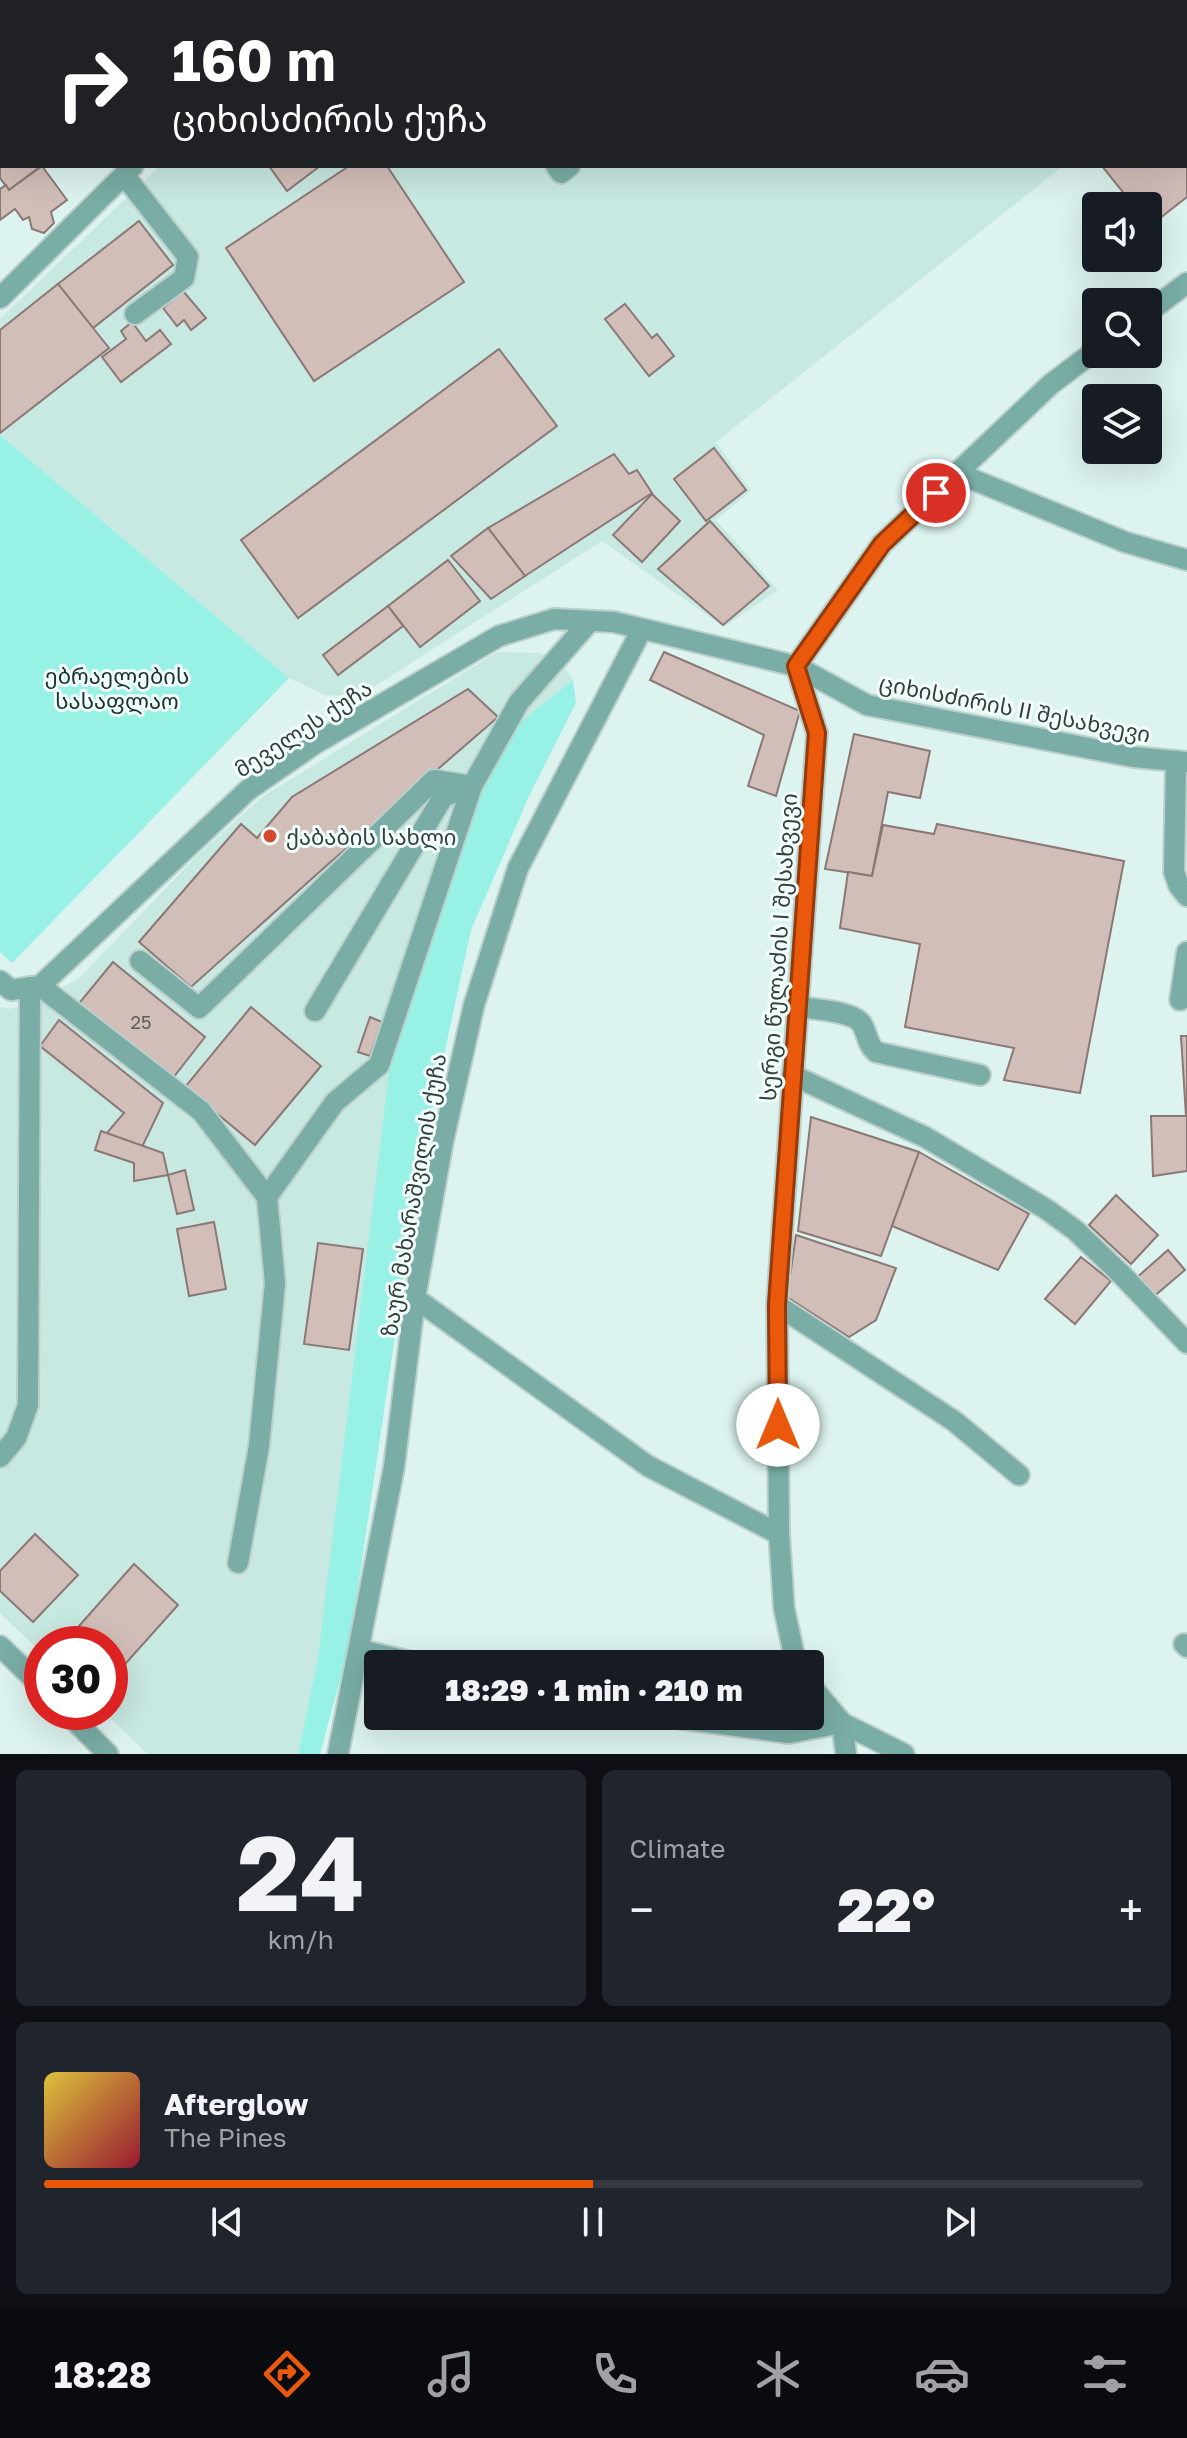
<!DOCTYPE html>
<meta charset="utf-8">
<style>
body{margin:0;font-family:"Golos Text","Noto Sans Georgian",sans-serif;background:#20242c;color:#f1f3f6;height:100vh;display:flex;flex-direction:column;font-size:30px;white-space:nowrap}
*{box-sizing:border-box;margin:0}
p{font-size:26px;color:#9ea1a6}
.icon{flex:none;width:44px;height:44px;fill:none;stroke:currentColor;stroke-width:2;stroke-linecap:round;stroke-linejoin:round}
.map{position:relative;height:1754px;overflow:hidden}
.details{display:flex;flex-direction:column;gap:16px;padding:16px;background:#0d0f14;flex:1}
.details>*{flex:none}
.banner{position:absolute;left:0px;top:0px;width:1188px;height:168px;box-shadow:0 8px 32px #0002;background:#202124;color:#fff;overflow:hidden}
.controls{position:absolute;left:1082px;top:192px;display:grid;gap:16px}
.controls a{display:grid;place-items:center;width:80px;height:80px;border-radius:8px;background:#171b24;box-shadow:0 8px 32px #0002;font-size:40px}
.speed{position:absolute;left:24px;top:1626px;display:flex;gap:16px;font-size:40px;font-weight:700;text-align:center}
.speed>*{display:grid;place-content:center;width:104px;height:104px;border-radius:50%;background:#171b24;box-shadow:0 8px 32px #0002;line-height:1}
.speed .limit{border:12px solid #d22;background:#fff;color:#111}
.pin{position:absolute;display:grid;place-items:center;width:68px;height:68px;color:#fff;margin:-34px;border:4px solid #fff;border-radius:50%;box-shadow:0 2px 8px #0007}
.me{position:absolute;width:88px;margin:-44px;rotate:0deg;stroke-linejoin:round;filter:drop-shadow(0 0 6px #0008)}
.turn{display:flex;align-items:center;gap:28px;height:168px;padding:0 40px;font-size:36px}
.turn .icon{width:104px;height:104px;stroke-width:2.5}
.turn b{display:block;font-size:56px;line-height:68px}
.big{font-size:60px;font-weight:800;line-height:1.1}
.details .card{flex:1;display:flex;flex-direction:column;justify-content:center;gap:12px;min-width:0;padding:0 28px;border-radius:12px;background:#20242c}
.details .dial{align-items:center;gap:0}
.dial b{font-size:104px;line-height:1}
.song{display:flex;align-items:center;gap:24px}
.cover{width:96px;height:96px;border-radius:12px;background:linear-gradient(135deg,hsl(50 70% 55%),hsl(350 70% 35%))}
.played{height:8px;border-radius:4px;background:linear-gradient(90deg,#ea580c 50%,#363941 50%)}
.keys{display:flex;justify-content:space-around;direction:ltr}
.heat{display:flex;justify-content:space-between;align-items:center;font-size:44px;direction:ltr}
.details .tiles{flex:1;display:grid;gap:16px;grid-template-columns:1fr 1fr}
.card:last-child{grid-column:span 2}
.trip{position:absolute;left:364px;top:1650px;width:460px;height:80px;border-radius:8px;background:#171b24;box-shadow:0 8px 32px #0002;font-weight:800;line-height:80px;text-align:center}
.dock{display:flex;height:128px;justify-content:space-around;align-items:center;background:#090b0e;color:#9ea1a6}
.dock .icon{width:56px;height:56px}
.dock .active{color:#ea580c}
.dock b{font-size:36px;color:#f1f3f6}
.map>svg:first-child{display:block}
.built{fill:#c8e8e2}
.green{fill:#97f1e4}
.building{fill:#d2beb9;stroke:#8b7874;stroke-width:2}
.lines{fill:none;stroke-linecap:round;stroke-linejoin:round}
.minor-casing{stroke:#bbcfcb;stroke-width:24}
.minor{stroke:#79ada5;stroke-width:20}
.route-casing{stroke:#983908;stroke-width:20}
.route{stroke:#ea580c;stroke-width:14}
.poi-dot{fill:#d54a2e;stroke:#f1fefc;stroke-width:3}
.labels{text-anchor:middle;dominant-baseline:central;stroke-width:6;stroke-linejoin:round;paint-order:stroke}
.number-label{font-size:18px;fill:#5c5e5b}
.park-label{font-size:22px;fill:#1a322f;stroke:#f1fefc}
.street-label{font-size:22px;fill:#353e3c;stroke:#f1fefc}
.poi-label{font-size:22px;fill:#353e3c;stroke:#f1fefc;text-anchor:start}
</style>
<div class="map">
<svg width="1187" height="1754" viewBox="0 0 1187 1754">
<rect width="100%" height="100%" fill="#dcf3ef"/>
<g class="built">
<polygon points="334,0 1187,0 1187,68 1186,2 331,2"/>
<polygon points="160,166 1063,166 716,442 751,491 716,520 778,590 724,627 602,541 358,697 325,695 289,678 0,435 0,319"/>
<polygon points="497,652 539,653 559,660 573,680 509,731 298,1754 148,1754 104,1712 110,1712 110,1644 42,1644 42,1653 0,1613 0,1007 10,1009 40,1001 79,978 200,853 262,797"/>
</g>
<g class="green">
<polygon points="0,435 289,678 12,963 0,952"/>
<polygon points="573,680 576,703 529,796 471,930 420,1166 350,1642 320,1754 298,1754 318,1658 392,1047 454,844 509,731"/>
</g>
<g class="building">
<polygon points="1187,98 1187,197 1150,226 1148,224 1148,206 1134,206 1102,166 1186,166"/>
<polygon points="2,164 2,166 41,166 9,190 0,178 0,165"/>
<polygon points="42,166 67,200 51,212 54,223 44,233 32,229 29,217 23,220 15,209 0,220 0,189 6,185 9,190"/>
<polygon points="269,166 320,166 287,191"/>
<polygon points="349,166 387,166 464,282 314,381 226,248"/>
<polygon points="139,221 173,265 93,328 58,284"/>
<polygon points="58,284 109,348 0,433 0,330"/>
<polygon points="183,291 206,318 191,330 184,320 177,326 163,308"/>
<polygon points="625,304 652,338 657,334 674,356 649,376 605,319"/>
<polygon points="132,322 146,341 160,330 171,344 121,382 102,357 126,339 121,331"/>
<polygon points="499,349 557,426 298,618 241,540"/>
<polygon points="714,448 746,490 706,521 674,479"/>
<polygon points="614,454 629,474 637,470 652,493 525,576 488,528"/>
<polygon points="652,494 680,521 642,562 613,535"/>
<polygon points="710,521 769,586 723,625 658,569"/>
<polygon points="488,528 525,576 491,599 451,556"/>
<polygon points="448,560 480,601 420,647 388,606"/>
<polygon points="388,606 403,626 338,675 323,655"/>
<polygon points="664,652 800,711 776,796 748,786 764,735 650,680"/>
<polygon points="468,689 498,717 326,866 191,987 139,942 241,824 257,838 292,797"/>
<polygon points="854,734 930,751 920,798 888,792 872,876 825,869"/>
<polygon points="937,824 1124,861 1080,1093 1004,1080 1014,1048 905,1027 920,944 840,928 848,872 872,876 883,825 934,834"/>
<polygon points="113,962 205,1037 169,1083 76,1007"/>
<polygon points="251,1007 321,1066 255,1145 185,1087"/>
<polygon points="370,1017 382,1022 370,1056 358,1052"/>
<polygon points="59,1020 163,1103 142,1147 106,1134 124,1113 40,1046"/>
<polygon points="1181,1036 1187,1036 1187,1171 1153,1176 1151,1116 1186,1116"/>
<polygon points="811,1117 919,1152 881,1256 798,1231"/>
<polygon points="101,1131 163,1153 168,1175 134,1181 134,1163 95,1150"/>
<polygon points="919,1152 1029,1214 998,1270 892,1226"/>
<polygon points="185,1170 194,1210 177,1214 168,1175"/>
<polygon points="1116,1195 1158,1235 1131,1264 1089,1225"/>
<polygon points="214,1222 226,1289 189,1296 177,1229"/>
<polygon points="796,1235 896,1268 876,1320 849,1337 787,1297"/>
<polygon points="318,1243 363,1249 349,1350 304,1344"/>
<polygon points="1168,1250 1185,1270 1152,1298 1135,1279"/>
<polygon points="1081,1257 1111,1281 1075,1324 1045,1299"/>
<polygon points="35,1534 78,1575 33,1622 0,1591 0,1571"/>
<polygon points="134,1564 178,1605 110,1681 110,1644 63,1644"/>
</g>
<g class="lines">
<defs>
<g id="minor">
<polyline points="433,0 435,2"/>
<polyline points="297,2 299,0"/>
<polyline points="495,2 498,0"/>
<polyline points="889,2 892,0"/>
<polyline points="556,166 561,173 570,166"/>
<polyline points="124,175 188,257 184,278 135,314"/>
<polyline points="0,298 133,166"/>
<polyline points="1148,312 1187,283"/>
<polyline points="957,473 1125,542 1187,560"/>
<polyline points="796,666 817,733 777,1305 779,1534 784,1608 796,1664"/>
<polyline points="796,666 882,544 1051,384 1096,350"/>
<polyline points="1176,761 1174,872 1179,886 1187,896"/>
<polyline points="140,961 199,1008 434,780 472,786"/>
<polyline points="0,981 11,990 40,986 248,790 316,743 499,636 554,619 614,622 796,666 867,705 1134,757 1187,762"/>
<polyline points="40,986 201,1111 267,1197 275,1283 259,1446 238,1563"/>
<polyline points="1180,1000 1187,952"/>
<path d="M798,1007C813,1009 852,1011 861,1023C868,1033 866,1043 876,1052L980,1075"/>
<polyline points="315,1011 443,797 467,787"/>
<polyline points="792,1075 925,1137 1046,1209 1075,1230 1122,1275 1187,1343"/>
<polyline points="267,1197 335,1102 379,1065 472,786 519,702 590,621"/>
<polyline points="415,1298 648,1466 779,1534"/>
<polyline points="777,1305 954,1421 1019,1475"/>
<polyline points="0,1457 16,1438 28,1405 30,987"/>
<polyline points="1184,1644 1187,1647"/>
<polyline points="0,1646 42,1687"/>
<polyline points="360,1650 420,1664"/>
<polyline points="810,1685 842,1723 846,1754"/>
<polyline points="66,1712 108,1754"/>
<polyline points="661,1716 789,1733 842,1723 904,1754"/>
<polyline points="338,1754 394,1467 415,1298 443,1141 474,1005 518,868 642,629"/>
</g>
</defs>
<use href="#minor" class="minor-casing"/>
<use href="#minor" class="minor"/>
</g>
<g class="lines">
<defs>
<polyline id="route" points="778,1425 777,1305 817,733 796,666 882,544 936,493"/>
</defs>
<use href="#route" class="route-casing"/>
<use href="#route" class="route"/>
</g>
<circle class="poi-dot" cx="270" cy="836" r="8"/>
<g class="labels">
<g class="number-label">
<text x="141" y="1022">25</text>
</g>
<g class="park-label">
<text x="117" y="675">ებრაელების<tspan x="117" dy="25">სასაფლაო</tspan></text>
</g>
<g class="street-label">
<text transform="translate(1015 708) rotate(11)">ციხისძირის II შესახვევი</text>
<text transform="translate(303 728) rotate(-33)">მეველეს ქუჩა</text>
<text transform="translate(778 947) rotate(-86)">სერგი წულაძის I შესახვევი</text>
<text transform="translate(413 1195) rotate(-80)">ზაურ მახარაშვილის ქუჩა</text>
</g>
<g class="poi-label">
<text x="286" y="836">ქაბაბის სახლი</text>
</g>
</g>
</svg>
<div class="controls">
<a><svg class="icon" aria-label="sound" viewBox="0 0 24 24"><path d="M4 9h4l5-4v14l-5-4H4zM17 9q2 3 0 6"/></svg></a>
<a><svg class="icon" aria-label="search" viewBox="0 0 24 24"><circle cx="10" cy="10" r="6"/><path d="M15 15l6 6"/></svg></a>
<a><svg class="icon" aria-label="layers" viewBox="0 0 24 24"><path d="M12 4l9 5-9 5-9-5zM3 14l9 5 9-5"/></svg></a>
</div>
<div class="speed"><div class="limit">30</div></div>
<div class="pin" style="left:936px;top:493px;background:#d93025"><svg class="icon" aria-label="arrive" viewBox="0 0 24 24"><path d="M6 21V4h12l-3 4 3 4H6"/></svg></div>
<svg class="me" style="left:778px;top:1425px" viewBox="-20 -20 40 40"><circle r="19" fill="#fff"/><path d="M0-13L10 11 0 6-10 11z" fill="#ea580c"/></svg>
<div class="trip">18:29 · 1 min · 210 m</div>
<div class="banner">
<div class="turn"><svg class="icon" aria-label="right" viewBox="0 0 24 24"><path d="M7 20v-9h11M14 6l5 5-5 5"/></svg><div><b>160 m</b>ციხისძირის ქუჩა</div></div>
</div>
</div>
<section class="details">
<div class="tiles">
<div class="card dial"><b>24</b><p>km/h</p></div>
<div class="card"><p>Climate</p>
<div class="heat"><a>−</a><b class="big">22°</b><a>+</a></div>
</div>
<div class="card">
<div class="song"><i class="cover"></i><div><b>Afterglow</b><p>The Pines</p></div></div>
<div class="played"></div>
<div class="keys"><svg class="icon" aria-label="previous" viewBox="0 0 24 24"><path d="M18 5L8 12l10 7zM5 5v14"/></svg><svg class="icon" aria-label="pause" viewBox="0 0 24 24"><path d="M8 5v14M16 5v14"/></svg><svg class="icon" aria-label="next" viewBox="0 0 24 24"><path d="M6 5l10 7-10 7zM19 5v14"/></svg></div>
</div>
</div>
</section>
<nav class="dock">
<b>18:28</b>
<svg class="icon active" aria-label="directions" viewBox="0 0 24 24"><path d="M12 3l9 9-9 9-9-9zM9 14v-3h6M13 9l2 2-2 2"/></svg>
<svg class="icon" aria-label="music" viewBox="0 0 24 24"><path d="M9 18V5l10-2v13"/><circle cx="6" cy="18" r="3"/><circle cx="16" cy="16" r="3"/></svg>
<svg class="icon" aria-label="phone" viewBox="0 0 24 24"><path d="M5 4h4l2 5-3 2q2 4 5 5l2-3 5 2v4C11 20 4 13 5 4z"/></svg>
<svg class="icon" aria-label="climate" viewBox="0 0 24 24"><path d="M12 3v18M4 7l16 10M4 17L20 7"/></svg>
<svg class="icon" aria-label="car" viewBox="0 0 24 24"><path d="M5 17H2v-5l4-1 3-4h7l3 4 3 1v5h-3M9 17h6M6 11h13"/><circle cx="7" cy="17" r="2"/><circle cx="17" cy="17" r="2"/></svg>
<svg class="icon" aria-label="filters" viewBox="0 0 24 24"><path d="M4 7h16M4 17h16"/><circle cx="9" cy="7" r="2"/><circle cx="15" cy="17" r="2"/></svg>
</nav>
